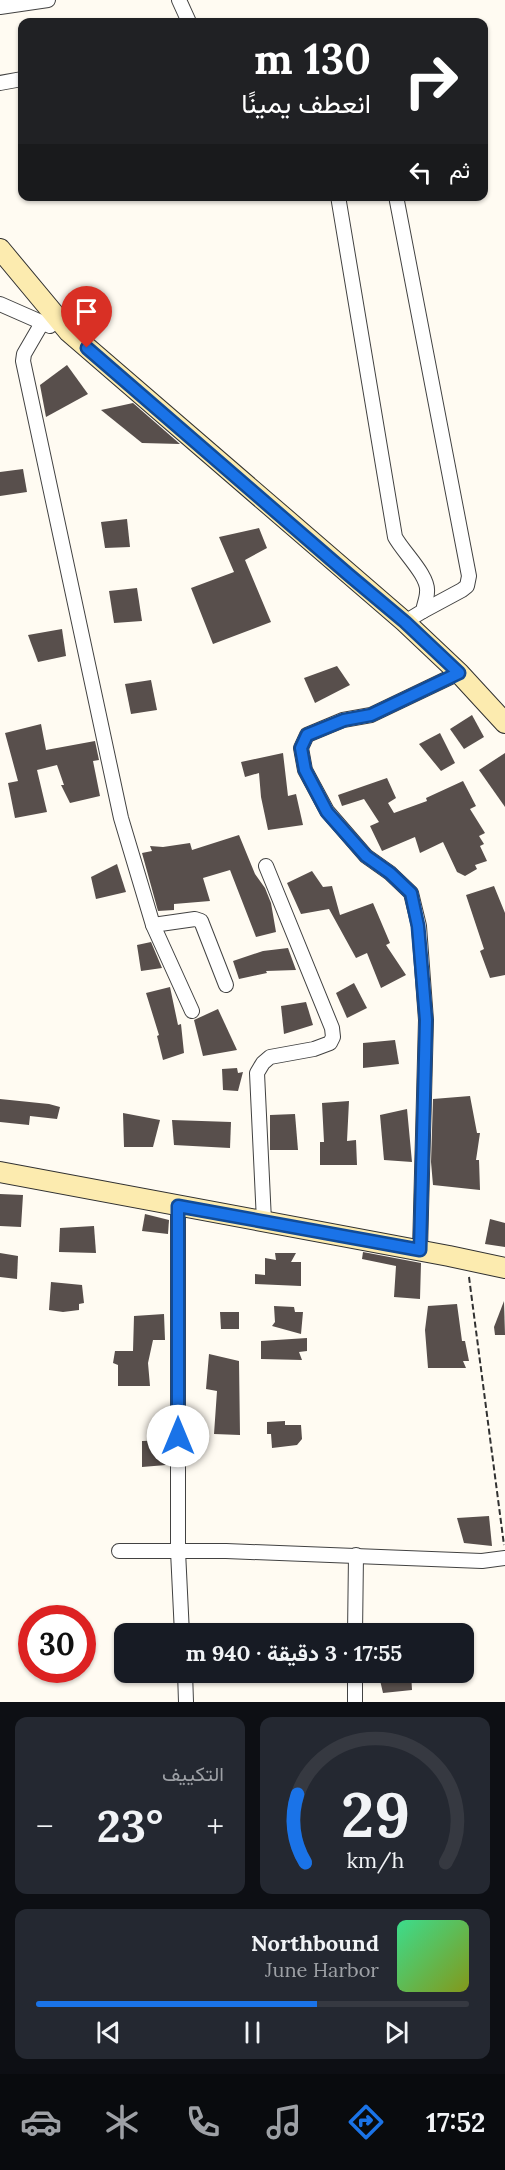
<!DOCTYPE html>
<html lang="ar">
<meta charset="utf-8">
<style>
body{margin:0;font-family:Lora,Vazirmatn,serif;background:#242831;color:#f1f3f6;direction:rtl;height:100vh;display:flex;flex-direction:column;font-size:22px;white-space:nowrap}
*{box-sizing:border-box;margin:0}
p{font-size:20px;color:#9ea1a6}
.icon{flex:none;width:33px;height:33px;fill:none;stroke:currentColor;stroke-width:2;stroke-linecap:round;stroke-linejoin:round}
.map{position:relative;height:1702px;overflow:hidden;direction:ltr}
.side{display:flex;flex-direction:column;gap:15px;padding:15px;background:#0d0f14;flex:1}
.side>*{flex:none}
.banner{position:absolute;left:18px;top:18px;width:470px;height:183px;border-radius:12px;box-shadow:0 2px 4px #0004;direction:rtl;background:#202124;color:#fff;overflow:hidden}
.speed{position:absolute;left:18px;top:1605px;display:flex;gap:12px;font-size:30px;font-weight:700;text-align:center}
.speed>*{display:grid;place-content:center;width:78px;height:78px;border-radius:50%;background:#171b24;box-shadow:0 2px 4px #0004;line-height:1}
.speed .limit{border:9px solid #d22;background:#fff;color:#111}
.pin{position:absolute;display:grid;place-items:center;width:51px;height:51px;color:#fff;margin:-62px -26px;border-radius:50% 50% 50% 0;rotate:-45deg;box-shadow:0 0 6px #0007}
.pin .icon{rotate:45deg}
.me{position:absolute;width:66px;margin:-33px;rotate:0deg;stroke-linejoin:round;filter:drop-shadow(0 0 4px #0008)}
.turn{display:flex;align-items:center;gap:21px;height:126px;padding:0 18px;font-size:27px}
.turn .icon{width:78px;height:78px;stroke-width:2.5}
.turn b{display:block;font-size:42px;line-height:51px}
.then{display:flex;align-items:center;height:57px;padding:0 18px;background:#0003;gap:12px;font-size:22px}
.big{font-size:45px;font-weight:700;line-height:1.1}
.side .widget{flex:1;display:flex;flex-direction:column;justify-content:center;gap:9px;min-width:0;padding:0 21px;border-radius:12px;background:#242831}
.side .dial{align-items:center;gap:0}
.dial svg{height:156px;overflow:visible;fill:none;stroke:#363941;stroke-width:7;stroke-linecap:round;text-anchor:middle}
.dial text{fill:#f1f3f6;stroke:none}
.song{display:flex;align-items:center;gap:18px}
.cover{width:72px;height:72px;border-radius:9px;background:linear-gradient(135deg,hsl(150 70% 55%),hsl(70 70% 35%))}
.played{height:6px;border-radius:3px;background:linear-gradient(90deg,#1a73e8 65%,#363941 65%)}
.keys{display:flex;justify-content:space-around;direction:ltr}
.heat{display:flex;justify-content:space-between;align-items:center;font-size:33px;direction:ltr}
.side .tiles{flex:1;display:grid;gap:15px;grid-template-columns:1fr 1fr}
.widget:last-child{grid-column:span 2}
.trip{position:absolute;left:114px;top:1623px;width:360px;height:60px;border-radius:12px;background:#171b24;box-shadow:0 2px 4px #0004;font-weight:700;line-height:60px;text-align:center;direction:rtl}
.tabs{display:flex;height:96px;justify-content:space-around;align-items:center;background:#090b0e;color:#9ea1a6}
.tabs .icon{width:42px;height:42px}
.tabs .active{color:#1a73e8}
.tabs b{font-size:27px;color:#f1f3f6}
.map>svg:first-child{display:block}
.building{fill:#584f4c}
.lines{fill:none;stroke-linecap:round;stroke-linejoin:round}
.street-casing{stroke:#424242;stroke-width:16}
.secondary-casing{stroke:#313131;stroke-width:22}
.path{stroke:#313131;stroke-width:2;stroke-dasharray:6 3;stroke-linecap:butt}
.street{stroke:#fff;stroke-width:14}
.secondary{stroke:#fcebaf;stroke-width:20}
.route-casing{stroke:#114b97;stroke-width:15}
.route{stroke:#1a73e8;stroke-width:10}
</style>
<div class="map">
<svg width="505" height="1702" viewBox="0 0 505 1702">
<rect width="100%" height="100%" fill="#fffbf2"/>
<g class="building">
<polygon points="67,365 88,394 46,417 40,385"/>
<polygon points="133,403 180,444 142,443 101,410"/>
<polygon points="23,469 27,492 0,496 0,472"/>
<polygon points="127,519 130,547 105,548 101,522"/>
<polygon points="259,528 267,548 245,560 271,622 213,644 191,588 234,572 219,537"/>
<polygon points="137,588 142,621 114,623 109,591"/>
<polygon points="62,629 66,656 38,662 28,635"/>
<polygon points="337,666 350,685 315,703 304,678"/>
<polygon points="151,680 157,710 131,714 125,684"/>
<polygon points="472,715 484,737 464,749 450,729"/>
<polygon points="41,724 46,750 95,741 99,760 93,761 100,796 70,803 61,785 64,785 57,765 37,770 47,812 15,818 8,783 18,781 5,733"/>
<polygon points="440,733 455,763 441,771 419,744"/>
<polygon points="283,753 288,796 296,794 303,825 268,830 261,797 259,773 245,777 241,762"/>
<polygon points="505,753 505,807 479,770"/>
<polygon points="387,778 396,798 388,803 394,813 427,801 426,798 463,781 476,806 470,809 485,833 479,836 484,844 480,846 487,861 475,865 477,869 465,876 457,872 443,842 420,853 415,837 382,851 370,826 379,822 364,799 342,806 338,795"/>
<polygon points="239,835 255,874 265,888 271,903 276,932 256,937 230,870 203,878 210,901 174,904 174,910 158,911 142,853 152,851 150,846 163,847 190,843 192,850"/>
<polygon points="117,864 126,892 96,899 91,877"/>
<polygon points="312,871 323,887 332,886 340,915 373,903 390,943 386,945 406,975 381,988 367,953 356,958 329,909 301,914 287,883"/>
<polygon points="494,886 505,913 505,975 490,978 480,951 484,949 466,895"/>
<polygon points="151,942 162,968 141,971 137,945"/>
<polygon points="288,948 296,970 266,971 267,973 239,979 233,961 263,951"/>
<polygon points="354,983 367,1008 347,1018 336,993"/>
<polygon points="170,987 178,1025 181,1024 184,1053 163,1060 157,1036 159,1035 146,993"/>
<polygon points="306,1002 313,1025 284,1034 281,1006"/>
<polygon points="218,1009 237,1050 203,1056 194,1020"/>
<polygon points="395,1040 399,1064 363,1068 363,1043"/>
<polygon points="237,1068 238,1073 243,1072 238,1091 223,1090 222,1069"/>
<polygon points="470,1096 477,1133 480,1133 476,1160 479,1160 480,1190 433,1185 431,1162 433,1099"/>
<polygon points="0,1099 49,1104 60,1107 57,1119 30,1116 29,1125 0,1122"/>
<polygon points="349,1101 347,1141 356,1140 357,1165 320,1165 320,1142 324,1142 322,1103"/>
<polygon points="407,1109 412,1162 384,1160 380,1115"/>
<polygon points="123,1113 160,1120 153,1147 124,1147"/>
<polygon points="295,1114 298,1150 270,1150 270,1115"/>
<polygon points="172,1120 231,1122 230,1148 174,1145"/>
<polygon points="0,1194 23,1195 21,1227 0,1226"/>
<polygon points="145,1214 169,1220 168,1234 142,1231"/>
<polygon points="490,1219 505,1223 505,1247 485,1244"/>
<polygon points="94,1226 96,1253 59,1252 60,1228"/>
<polygon points="363,1252 421,1263 420,1299 394,1297 396,1266 362,1259"/>
<polygon points="0,1253 18,1256 17,1279 0,1277"/>
<polygon points="275,1253 296,1253 291,1262 301,1262 301,1286 255,1284 255,1274 265,1275 265,1258 276,1260"/>
<polygon points="51,1282 82,1285 84,1303 79,1304 79,1310 63,1312 49,1310"/>
<polygon points="504,1301 505,1335 495,1335 494,1327"/>
<polygon points="457,1304 462,1341 465,1341 469,1361 463,1361 466,1368 428,1368 425,1330 428,1306"/>
<polygon points="274,1306 294,1307 295,1312 303,1312 301,1334 272,1326 275,1322"/>
<polygon points="220,1312 239,1312 239,1329 221,1329"/>
<polygon points="164,1314 165,1340 153,1340 148,1363 150,1386 118,1386 118,1365 113,1363 115,1351 133,1351 134,1316"/>
<polygon points="307,1338 307,1351 299,1352 302,1360 261,1359 261,1341"/>
<polygon points="209,1354 239,1361 240,1435 214,1434 217,1391 206,1389"/>
<polygon points="285,1421 285,1425 301,1425 302,1439 297,1445 272,1448 271,1434 267,1434 267,1422"/>
<polygon points="166,1440 169,1446 169,1459 166,1465 142,1467 142,1441"/>
<polygon points="489,1516 492,1546 464,1543 457,1518"/>
<polygon points="383,1672 411,1672 412,1690 383,1693 379,1676 383,1674"/>
</g>
<g class="lines">
<defs>
<g id="street">
<polyline points="179,0 189,22"/>
<polyline points="0,7 48,0"/>
<polyline points="0,83 22,79"/>
<path d="M338,196L395,537C403,552 429,576 427,592C427,598 424,605 423,611L405,622"/>
<polyline points="396,196 469,576 467,586 462,590 423,611"/>
<polyline points="0,304 50,326"/>
<polyline points="42,323 24,354 23,361 121,818 153,925 192,1011"/>
<polyline points="153,925 195,919 201,921 226,985"/>
<polyline points="178,1206 178,1551 182,1634"/>
<polyline points="264,1221 257,1073 263,1063 270,1057 314,1049 330,1043 333,1037 332,1028 266,866"/>
<polyline points="420,1250 426,1020 419,926 411,893 390,873 366,856 327,811 305,770 301,748 307,735 343,720 371,715 459,673"/>
<polyline points="119,1551 226,1551 482,1561 505,1558"/>
<polyline points="355,1634 356,1555"/>
<polyline points="185,1672 186,1702"/>
<polyline points="355,1702 355,1672"/>
</g>
<g id="secondary">
<polyline points="0,249 69,332 405,622 459,673 505,723"/>
<polyline points="0,1172 449,1256 505,1268"/>
</g>
</defs>
<use href="#street" class="street-casing"/>
<use href="#secondary" class="secondary-casing"/>
<polyline class="path" points="469,1277 504,1545"/>
<use href="#street" class="street"/>
<use href="#secondary" class="secondary"/>
</g>
<g class="lines">
<defs>
<polyline id="route" points="87,348 349,575 405,622 459,673 371,715 344,720 307,735 301,748 305,770 327,812 366,856 390,873 411,893 418,926 426,1020 420,1250 178,1206 178,1436"/>
</defs>
<use href="#route" class="route-casing"/>
<use href="#route" class="route"/>
</g>
</svg>
<div class="speed"><div class="limit">30</div></div>
<div class="pin" style="left:87px;top:348px;background:#d93025"><svg class="icon" aria-label="arrive" viewBox="0 0 24 24"><path d="M6 21V4h12l-3 4 3 4H6"/></svg></div>
<svg class="me" style="left:178px;top:1436px" viewBox="-20 -20 40 40"><circle r="19" fill="#fff"/><path d="M0-13L10 11 0 6-10 11z" fill="#1a73e8"/></svg>
<div class="trip">17:55 · 3 دقيقة · 940 m</div>
<div class="banner">
<div class="turn"><svg class="icon" aria-label="right" viewBox="0 0 24 24"><path d="M7 20v-9h11M14 6l5 5-5 5"/></svg><div><b>130 m</b>انعطف يمينًا</div></div>
<div class="then">ثم<svg class="icon" aria-label="left" viewBox="0 0 24 24"><path d="M17 20v-9H6M10 6l-5 5 5 5"/></svg></div>
</div>
</div>
<section class="side">
<div class="tiles">
<div class="widget dial"><svg viewBox="0 0 100 80">
<path d="M14 69A42 42 0 1 1 86 69"/>
<path d="M14 69A42 42 0 0 1 10 34" stroke="#1a73e8"/>
<text x="50" y="56" font-size="32" font-weight="700">29</text>
<text x="50" y="72" font-size="11">km/h</text>
</svg></div>
<div class="widget"><p>التكييف</p>
<div class="heat"><a>−</a><b class="big">23°</b><a>+</a></div>
</div>
<div class="widget">
<div class="song"><i class="cover"></i><div><b>Northbound</b><p>June Harbor</p></div></div>
<div class="played"></div>
<div class="keys"><svg class="icon" aria-label="previous" viewBox="0 0 24 24"><path d="M18 5L8 12l10 7zM5 5v14"/></svg><svg class="icon" aria-label="pause" viewBox="0 0 24 24"><path d="M8 5v14M16 5v14"/></svg><svg class="icon" aria-label="next" viewBox="0 0 24 24"><path d="M6 5l10 7-10 7zM19 5v14"/></svg></div>
</div>
</div>
</section>
<nav class="tabs">
<b>17:52</b>
<svg class="icon active" aria-label="directions" viewBox="0 0 24 24"><path d="M12 3l9 9-9 9-9-9zM9 14v-3h6M13 9l2 2-2 2"/></svg>
<svg class="icon" aria-label="music" viewBox="0 0 24 24"><path d="M9 18V5l10-2v13"/><circle cx="6" cy="18" r="3"/><circle cx="16" cy="16" r="3"/></svg>
<svg class="icon" aria-label="phone" viewBox="0 0 24 24"><path d="M5 4h4l2 5-3 2q2 4 5 5l2-3 5 2v4C11 20 4 13 5 4z"/></svg>
<svg class="icon" aria-label="climate" viewBox="0 0 24 24"><path d="M12 3v18M4 7l16 10M4 17L20 7"/></svg>
<svg class="icon" aria-label="car" viewBox="0 0 24 24"><path d="M5 17H2v-5l4-1 3-4h7l3 4 3 1v5h-3M9 17h6M6 11h13"/><circle cx="7" cy="17" r="2"/><circle cx="17" cy="17" r="2"/></svg>
</nav>
